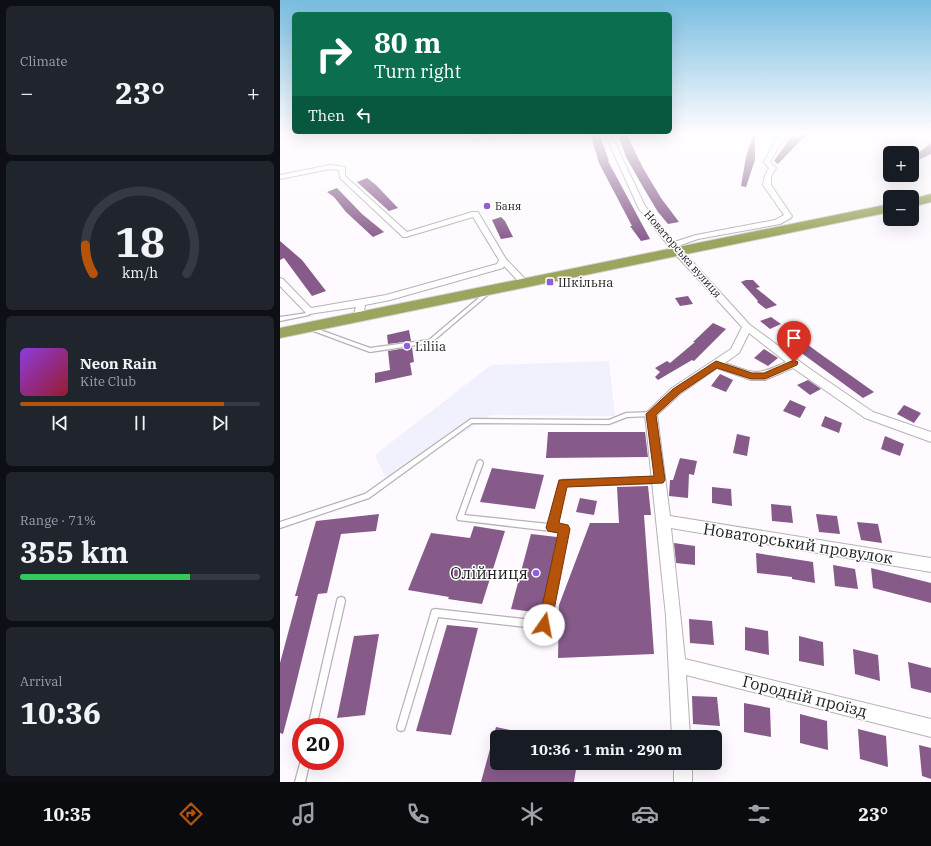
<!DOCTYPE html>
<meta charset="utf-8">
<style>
body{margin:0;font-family:"IBM Plex Serif",serif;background:#20242c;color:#f1f3f6;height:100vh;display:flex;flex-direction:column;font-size:15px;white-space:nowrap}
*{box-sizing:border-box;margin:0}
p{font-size:13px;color:#9ea1a6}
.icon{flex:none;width:22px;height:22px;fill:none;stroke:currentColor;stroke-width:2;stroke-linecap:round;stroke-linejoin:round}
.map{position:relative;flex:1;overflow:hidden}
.panel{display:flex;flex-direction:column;gap:6px;padding:6px;background:#0d0f14;width:280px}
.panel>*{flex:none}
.hud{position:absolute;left:12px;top:12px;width:380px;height:122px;border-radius:6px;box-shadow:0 4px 16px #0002;background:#0b6e4f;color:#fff;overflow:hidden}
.tools{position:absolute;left:603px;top:146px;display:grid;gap:8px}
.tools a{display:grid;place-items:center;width:36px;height:36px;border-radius:6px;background:#171b24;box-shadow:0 4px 16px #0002;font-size:20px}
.speed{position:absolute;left:12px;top:718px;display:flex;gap:8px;font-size:20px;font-weight:700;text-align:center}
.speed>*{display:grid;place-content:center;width:52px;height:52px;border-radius:50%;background:#171b24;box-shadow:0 4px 16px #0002;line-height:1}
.speed .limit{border:6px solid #d22;background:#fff;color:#111}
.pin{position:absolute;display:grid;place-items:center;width:34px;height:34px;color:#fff;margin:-41px -17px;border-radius:50% 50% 50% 0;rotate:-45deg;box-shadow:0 0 4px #0007}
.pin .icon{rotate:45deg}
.me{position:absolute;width:44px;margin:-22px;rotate:12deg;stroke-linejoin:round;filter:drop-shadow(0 0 3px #0008)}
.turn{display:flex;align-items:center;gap:14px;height:84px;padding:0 16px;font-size:18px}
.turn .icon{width:52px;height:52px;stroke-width:2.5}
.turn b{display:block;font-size:28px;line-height:34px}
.then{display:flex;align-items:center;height:38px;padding:0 16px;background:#0003;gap:8px;font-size:15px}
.big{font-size:30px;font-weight:700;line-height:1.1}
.panel .widget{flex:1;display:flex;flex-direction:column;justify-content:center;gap:6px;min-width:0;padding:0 14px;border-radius:6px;background:#20242c}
.panel .dial{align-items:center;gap:0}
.dial svg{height:104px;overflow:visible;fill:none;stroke:#363941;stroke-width:7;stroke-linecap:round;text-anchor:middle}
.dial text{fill:#f1f3f6;stroke:none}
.song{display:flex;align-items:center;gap:12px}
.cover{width:48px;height:48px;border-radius:6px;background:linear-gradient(135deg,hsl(270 70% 55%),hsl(350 70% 35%))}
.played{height:4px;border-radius:2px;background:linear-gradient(90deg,#b45309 85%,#363941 85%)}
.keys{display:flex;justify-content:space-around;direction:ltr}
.heat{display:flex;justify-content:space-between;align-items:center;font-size:22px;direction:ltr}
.charge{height:6px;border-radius:3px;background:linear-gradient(90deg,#34c759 71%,#363941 0)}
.trip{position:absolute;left:210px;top:730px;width:232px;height:40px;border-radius:6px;background:#171b24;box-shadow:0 4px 16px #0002;font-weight:700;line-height:40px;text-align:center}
.menu{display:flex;height:64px;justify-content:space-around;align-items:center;background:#090b0e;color:#9ea1a6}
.menu .icon{width:28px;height:28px}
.menu .on{color:#b45309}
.menu b{font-size:18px;color:#f1f3f6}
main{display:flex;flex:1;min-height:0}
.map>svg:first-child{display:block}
.industrial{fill:#f1f0fd}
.building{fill:#865b8a}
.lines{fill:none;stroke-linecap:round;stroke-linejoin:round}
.service-casing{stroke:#b7b2b7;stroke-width:2.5}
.minor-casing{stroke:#b7b2b7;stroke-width:2}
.trunk-casing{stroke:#d6d6d6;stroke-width:2}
.service{fill:#fff;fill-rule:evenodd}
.minor{fill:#fff;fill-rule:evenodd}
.trunk{fill:#9ca45e;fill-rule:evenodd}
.route{fill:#b45309;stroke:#753606}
.poi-dot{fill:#8d5fd9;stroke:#fff;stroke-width:1.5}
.labels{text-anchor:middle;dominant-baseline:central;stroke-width:3;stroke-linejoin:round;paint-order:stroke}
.far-poi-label{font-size:11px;fill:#1d1c1e;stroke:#fff;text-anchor:start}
.far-street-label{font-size:11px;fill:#1d1c1e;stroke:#fff}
.poi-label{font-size:13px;fill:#1d1c1e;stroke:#fff;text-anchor:start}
.near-street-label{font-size:16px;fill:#1d1c1e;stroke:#fff}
.near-poi-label{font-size:16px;fill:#1d1c1e;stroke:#fff;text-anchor:end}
</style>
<main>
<section class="panel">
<div class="widget"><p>Climate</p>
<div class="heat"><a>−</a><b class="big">23°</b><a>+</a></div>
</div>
<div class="widget dial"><svg viewBox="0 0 100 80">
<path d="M14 69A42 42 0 1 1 86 69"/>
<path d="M14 69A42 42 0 0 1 8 47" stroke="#b45309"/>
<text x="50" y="56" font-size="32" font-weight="700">18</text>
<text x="50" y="72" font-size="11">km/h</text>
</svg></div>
<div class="widget">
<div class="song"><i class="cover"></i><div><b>Neon Rain</b><p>Kite Club</p></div></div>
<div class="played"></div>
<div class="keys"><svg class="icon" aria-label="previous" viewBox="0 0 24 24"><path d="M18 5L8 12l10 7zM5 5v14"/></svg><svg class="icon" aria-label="pause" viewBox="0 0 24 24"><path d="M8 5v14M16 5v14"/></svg><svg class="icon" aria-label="next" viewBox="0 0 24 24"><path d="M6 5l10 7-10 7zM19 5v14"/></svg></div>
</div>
<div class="widget"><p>Range · 71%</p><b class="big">355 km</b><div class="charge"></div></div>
<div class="widget"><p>Arrival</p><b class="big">10:36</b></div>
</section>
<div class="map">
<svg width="651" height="782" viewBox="0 0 651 782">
<rect width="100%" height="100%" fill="#fefaff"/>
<polygon class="industrial" points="329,361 335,416 211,415 107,481 95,455 211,365"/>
<g class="building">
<polygon points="310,133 319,133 329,161 328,161 370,239 361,241 350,226 352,226 319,163"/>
<polygon points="347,135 363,168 381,198 399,222 388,224 378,212 363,187 346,157 339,137"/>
<polygon points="473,135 475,135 475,160 466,187 461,186 466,157"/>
<polygon points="526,135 498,164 494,161 511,137"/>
<polygon points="651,143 651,154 632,163 632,158"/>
<polygon points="87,178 96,185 118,208 109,211 77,182"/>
<polygon points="57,188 82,214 104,232 93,237 66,212 54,197 47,192"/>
<polygon points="221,217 225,221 233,237 221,239 212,220"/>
<polygon points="0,241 22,260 46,291 32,296 4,258 0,260"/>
<polygon points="466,280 473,280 480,287 476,288 497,305 486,309 477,302 478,301 461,282"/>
<polygon points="408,296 413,304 400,306 395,298"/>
<polygon points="491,317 501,324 490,329 480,321"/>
<polygon points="433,323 446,329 414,361 412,360 378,380 375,377 380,372 375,368 387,361 390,363 415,342 413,342"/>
<polygon points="129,330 131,341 108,344 107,335"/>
<polygon points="516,336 539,353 594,392 583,398 505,341"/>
<polygon points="132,347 134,362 130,363 132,375 95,383 95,373 110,370 108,351"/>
<polygon points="484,349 498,358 488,366 474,358"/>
<polygon points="440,374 453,380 446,392 431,386"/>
<polygon points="528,380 541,389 530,395 517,385"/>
<polygon points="510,400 526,407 520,418 503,411"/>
<polygon points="624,405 641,413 634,423 617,414"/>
<polygon points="545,416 562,423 559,433 541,426"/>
<polygon points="268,432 365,432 368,457 266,458"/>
<polygon points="457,434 470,437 467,456 453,453"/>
<polygon points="605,436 624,444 620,456 601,449"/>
<polygon points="400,458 417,461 414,475 409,474 408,498 389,496 390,480 393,480"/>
<polygon points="212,468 264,475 255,509 200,502"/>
<polygon points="368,486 371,515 364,515 374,654 278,658 279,605 310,523 339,523 337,487"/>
<polygon points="432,487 451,489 452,506 432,503"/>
<polygon points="300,498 317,501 314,515 296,512"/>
<polygon points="491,504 511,506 513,523 492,521"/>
<polygon points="99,514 96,531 61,534 47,593 38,594 12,700 3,734 0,733 0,663 18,596 15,596 36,521"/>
<polygon points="536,514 557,516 560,534 539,532"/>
<polygon points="577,522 598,524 602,543 581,540"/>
<polygon points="194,526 225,531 202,604 168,599 169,597 128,590 151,533 190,538"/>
<polygon points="251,534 277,537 261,613 231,609"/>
<polygon points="394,543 415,546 415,565 396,563"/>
<polygon points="476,553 533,562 535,583 512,579 512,577 477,573"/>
<polygon points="553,565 575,569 578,589 555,586"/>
<polygon points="591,568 651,583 651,603 593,588"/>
<polygon points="409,619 432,621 434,645 410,643"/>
<polygon points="167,625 198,628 171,735 136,731"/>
<polygon points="465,627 488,631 489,655 465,650"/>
<polygon points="99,634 85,715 57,718 74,636"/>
<polygon points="519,636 543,642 544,666 519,661"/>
<polygon points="573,649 598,655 600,681 575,674"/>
<polygon points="628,662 651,668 651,693 631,688"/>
<polygon points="412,696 437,697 440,726 413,724"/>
<polygon points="464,703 490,708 491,737 464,732"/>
<polygon points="520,714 547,721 548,750 520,743"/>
<polygon points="216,727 244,733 244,737 217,737 217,763 297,763 294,782 201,782"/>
<polygon points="578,729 606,736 608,767 580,759"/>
<polygon points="639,745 651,748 651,779 642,776"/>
</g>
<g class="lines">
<defs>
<g id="service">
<polygon points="207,291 211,291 211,292 152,342 150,343 90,352 28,329 28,328 30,326 32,327 90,348 149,340"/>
<polygon points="27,313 29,313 29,315 0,321 0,317"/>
<polygon points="371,412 373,412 374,414 373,416 347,417 329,424 192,423 89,498 0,528 0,522 85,494 191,419 329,420 346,413"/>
<polygon points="200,460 202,461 203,463 184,515 269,524 280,481 282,480 378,477 380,478 381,480 380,482 378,483 285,486 276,525 286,527 287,529 267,628 264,629 158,617 125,727 124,730 121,731 118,730 117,727 152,610 155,609 261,621 280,532 178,520 177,518 197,463 198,461"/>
<polygon points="61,597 64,598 65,601 36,727 28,727 57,601 58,598"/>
<polygon points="21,760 21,761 30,761 25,782 15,782"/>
</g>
<g id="minor">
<polygon points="224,133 246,133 243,135 188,140 185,138 188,136"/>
<path d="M322,133H328L334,141L365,206L394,242L416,235L495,220L504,215L483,185L485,176L489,168L484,162L495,142L505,133H511L500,144L490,162L496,168L491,176V185L512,216L511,218L500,224L418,239L398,246L470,325L530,369L593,412L651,432V442L585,418L513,368L485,380H471L437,368L400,394L377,415L390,516L651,558V572L391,528L405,659L651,719V737L406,675L410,737H392L386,616L365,414L392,388L451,349L462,327L395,254L359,209L328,141ZM469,333L506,362C476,376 476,374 445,363L459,353Z"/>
<polygon points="50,165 65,167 65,176 127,232 192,212 198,212 226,259 249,283 245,286 242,285 224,266 223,268 110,300 85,305 83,317 78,320 73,317 76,307 29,314 26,313 0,286 0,278 3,279 31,308 106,295 217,264 219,260 193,217 126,237 123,237 60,178 59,170 50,169 0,179 0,175"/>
<rect x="394" y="763" width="18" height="19"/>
</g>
<g id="trunk">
<polygon points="651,194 651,202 632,207 632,199"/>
<polygon points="610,204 610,212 0,338 0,328"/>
</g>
</defs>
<use href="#service" class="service-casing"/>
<use href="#minor" class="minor-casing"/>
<use href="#trunk" class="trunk-casing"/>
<use href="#service" class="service"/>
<use href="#minor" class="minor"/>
<use href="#trunk" class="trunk"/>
</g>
<linearGradient id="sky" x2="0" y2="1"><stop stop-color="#78bde0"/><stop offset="0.55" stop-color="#fffdff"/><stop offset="1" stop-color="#fffdff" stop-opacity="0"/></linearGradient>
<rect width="651" height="242" fill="url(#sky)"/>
<polygon class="route" points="514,360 518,362 517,365 485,379 471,379 437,368 400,393 376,415 385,480 383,483 287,487 279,523 288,525 290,529 271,625 269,630 264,632 260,630 258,625 278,533 268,531 266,528 279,480 374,476 366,414 393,389 436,361 472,373 484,373"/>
<g class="poi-dot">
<circle cx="207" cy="206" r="4"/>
<rect x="266" y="278" width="8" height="8" rx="2"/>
<circle cx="127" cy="346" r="4"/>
<circle cx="256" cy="573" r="4"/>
</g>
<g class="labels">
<g class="far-poi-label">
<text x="215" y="206">Баня</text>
</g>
<g class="far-street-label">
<text transform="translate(403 254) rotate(49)">Новаторська вулиця</text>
</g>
<g class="poi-label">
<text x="278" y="282">Шкільна</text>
<text x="135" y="346">Liliia</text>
</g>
<g class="near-street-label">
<text transform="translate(518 543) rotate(9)">Новаторський провулок</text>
<text transform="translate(525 696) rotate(14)">Городній проїзд</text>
</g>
<g class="near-poi-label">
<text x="248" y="573">Олійниця</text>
</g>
</g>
</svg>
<div class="tools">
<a>+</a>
<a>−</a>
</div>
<div class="speed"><div class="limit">20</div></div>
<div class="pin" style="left:514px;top:362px;background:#d93025"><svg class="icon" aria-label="arrive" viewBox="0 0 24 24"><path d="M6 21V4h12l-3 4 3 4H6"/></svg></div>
<svg class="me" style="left:264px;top:625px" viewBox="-20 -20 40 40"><circle r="19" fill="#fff"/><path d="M0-13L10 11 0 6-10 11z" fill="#b45309"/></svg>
<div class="trip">10:36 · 1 min · 290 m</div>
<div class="hud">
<div class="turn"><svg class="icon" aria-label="right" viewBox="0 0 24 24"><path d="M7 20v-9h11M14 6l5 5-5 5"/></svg><div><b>80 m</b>Turn right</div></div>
<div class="then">Then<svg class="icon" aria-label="left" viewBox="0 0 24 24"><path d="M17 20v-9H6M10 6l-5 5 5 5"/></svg></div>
</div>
</div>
</main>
<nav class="menu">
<b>10:35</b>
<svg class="icon on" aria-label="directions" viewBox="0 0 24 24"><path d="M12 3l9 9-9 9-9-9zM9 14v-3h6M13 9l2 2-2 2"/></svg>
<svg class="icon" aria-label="music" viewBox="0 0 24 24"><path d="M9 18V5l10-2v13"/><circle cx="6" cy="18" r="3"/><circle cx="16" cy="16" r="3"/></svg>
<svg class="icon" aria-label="phone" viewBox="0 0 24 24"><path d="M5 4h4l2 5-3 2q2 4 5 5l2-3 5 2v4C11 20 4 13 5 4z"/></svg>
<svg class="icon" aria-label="climate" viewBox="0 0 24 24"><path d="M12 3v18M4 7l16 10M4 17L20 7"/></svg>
<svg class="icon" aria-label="car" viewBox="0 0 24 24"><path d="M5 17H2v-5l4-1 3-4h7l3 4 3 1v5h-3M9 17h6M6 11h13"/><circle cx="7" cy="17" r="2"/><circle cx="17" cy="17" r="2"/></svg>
<svg class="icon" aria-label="filters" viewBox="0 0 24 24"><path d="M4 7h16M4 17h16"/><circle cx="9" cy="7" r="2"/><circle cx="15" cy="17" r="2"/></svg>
<b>23°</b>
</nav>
